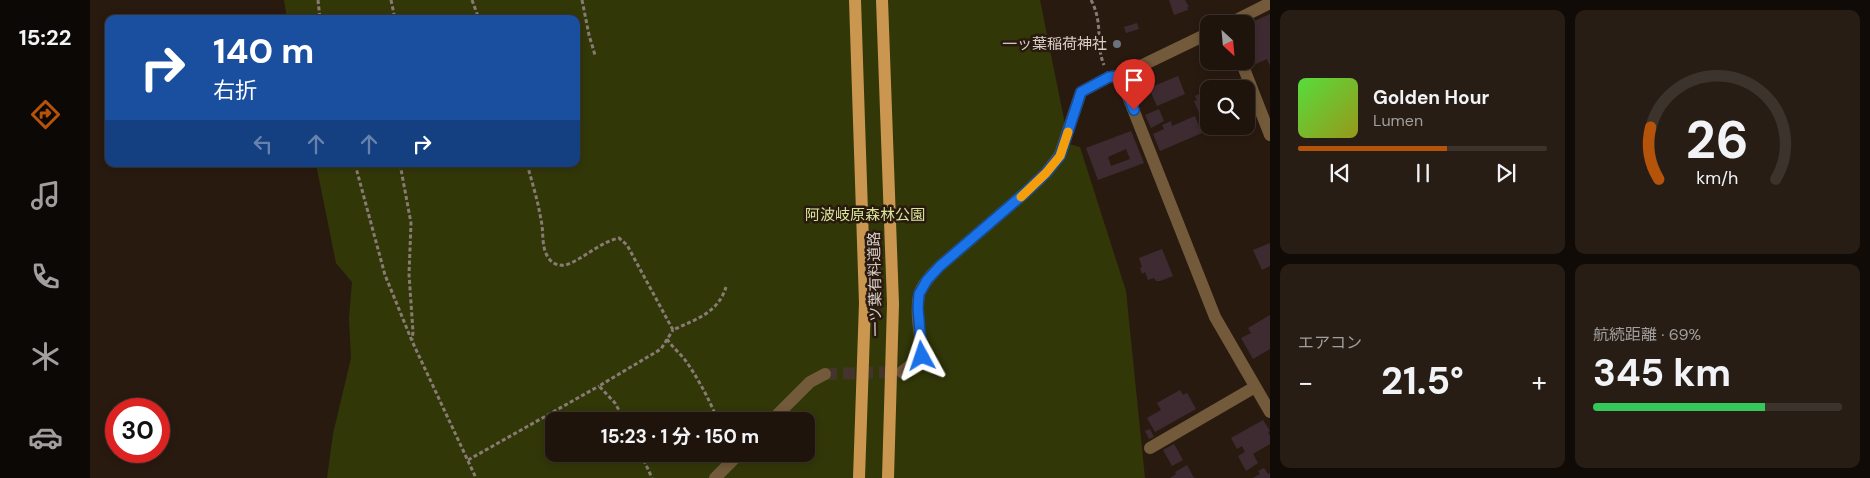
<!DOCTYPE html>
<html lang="ja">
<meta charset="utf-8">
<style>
body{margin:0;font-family:"DM Sans","Noto Sans JP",sans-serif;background:#271d15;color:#f1f3f6;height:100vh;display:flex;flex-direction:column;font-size:19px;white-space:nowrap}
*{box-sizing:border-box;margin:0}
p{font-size:16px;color:#a19e9d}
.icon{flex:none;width:28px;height:28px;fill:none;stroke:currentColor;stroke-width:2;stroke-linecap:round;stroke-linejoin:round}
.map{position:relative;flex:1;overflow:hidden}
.drawer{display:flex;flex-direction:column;gap:10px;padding:10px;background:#110b07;width:600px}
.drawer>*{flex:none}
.guide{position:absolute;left:15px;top:15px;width:475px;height:152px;border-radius:10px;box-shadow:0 2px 8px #0003,0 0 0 1px #3c332d;background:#1a4fa0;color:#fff;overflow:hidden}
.needle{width:32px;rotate:154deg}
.fabs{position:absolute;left:1110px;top:15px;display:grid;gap:10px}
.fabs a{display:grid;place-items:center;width:55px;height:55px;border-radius:10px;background:#1f140c;box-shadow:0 2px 8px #0003,0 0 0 1px #3c332d;font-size:25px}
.speed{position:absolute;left:15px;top:398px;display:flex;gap:10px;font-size:25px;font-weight:700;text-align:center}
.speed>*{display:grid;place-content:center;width:65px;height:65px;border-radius:50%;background:#1f140c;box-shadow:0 2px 8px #0003,0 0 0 1px #3c332d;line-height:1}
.speed .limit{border:8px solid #d22;background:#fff;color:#111}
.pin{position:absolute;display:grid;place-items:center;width:42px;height:42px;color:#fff;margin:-51px -21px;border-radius:50% 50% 50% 0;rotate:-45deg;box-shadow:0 0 5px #0007}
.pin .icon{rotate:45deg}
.me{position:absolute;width:55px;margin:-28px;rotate:355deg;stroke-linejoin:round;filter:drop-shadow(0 0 4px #0008)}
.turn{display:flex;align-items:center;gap:18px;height:105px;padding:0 25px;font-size:22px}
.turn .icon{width:65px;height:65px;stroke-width:2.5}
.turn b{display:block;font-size:35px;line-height:42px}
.lanes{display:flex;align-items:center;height:48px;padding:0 25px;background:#0003;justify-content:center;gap:25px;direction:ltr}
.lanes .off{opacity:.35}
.big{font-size:38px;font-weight:700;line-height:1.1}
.drawer .tile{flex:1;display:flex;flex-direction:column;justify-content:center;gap:8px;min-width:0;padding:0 18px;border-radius:10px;background:#271d15}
.drawer .dial{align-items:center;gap:0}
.dial svg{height:130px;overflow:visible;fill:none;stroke:#3c332d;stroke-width:7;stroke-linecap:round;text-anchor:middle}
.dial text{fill:#f1f3f6;stroke:none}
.song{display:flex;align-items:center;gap:15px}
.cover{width:60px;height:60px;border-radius:8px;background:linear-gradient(135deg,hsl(110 70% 55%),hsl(60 70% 35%))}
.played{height:5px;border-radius:2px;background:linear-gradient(90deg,#b45309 60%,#3c332d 60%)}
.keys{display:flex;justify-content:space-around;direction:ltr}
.heat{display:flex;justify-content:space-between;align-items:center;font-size:28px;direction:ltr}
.charge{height:8px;border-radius:4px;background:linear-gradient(90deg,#34c759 69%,#3c332d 0)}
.drawer .tiles{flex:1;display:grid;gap:10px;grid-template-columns:repeat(2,1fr)}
.trip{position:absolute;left:455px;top:412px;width:270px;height:50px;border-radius:10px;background:#1f140c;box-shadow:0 2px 8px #0003,0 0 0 1px #3c332d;font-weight:700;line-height:50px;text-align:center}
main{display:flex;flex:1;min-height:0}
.menu{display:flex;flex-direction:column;width:90px;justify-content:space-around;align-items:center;background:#0c0805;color:#a19e9d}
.menu .icon{width:35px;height:35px}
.menu .current{color:#b45309}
.menu b{font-size:22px;color:#f1f3f6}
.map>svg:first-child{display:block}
.green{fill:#323708;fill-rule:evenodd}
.building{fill:#3e2b32;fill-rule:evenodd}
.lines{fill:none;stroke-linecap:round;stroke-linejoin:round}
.minor-tunnel{stroke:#44352c;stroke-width:12;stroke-dasharray:12 6;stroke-linecap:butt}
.path{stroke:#887b73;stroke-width:3;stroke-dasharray:4 2.5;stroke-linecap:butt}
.minor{stroke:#735a3a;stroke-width:12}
.major{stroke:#cb9650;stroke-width:12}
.route-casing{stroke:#114b97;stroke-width:12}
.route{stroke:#1a73e8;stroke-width:9}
.slow{stroke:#f59e0b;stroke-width:9}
.worship-dot{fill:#6b7280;stroke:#291a10;stroke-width:2}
.labels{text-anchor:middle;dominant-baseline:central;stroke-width:5;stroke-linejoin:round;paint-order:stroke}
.poi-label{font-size:15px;fill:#dacfc9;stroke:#291a10;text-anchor:end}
.park-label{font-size:15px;fill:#d8e499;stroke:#291a10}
.street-label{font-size:15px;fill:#dacfc9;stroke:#291a10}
</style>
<main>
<nav class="menu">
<b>15:22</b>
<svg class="icon current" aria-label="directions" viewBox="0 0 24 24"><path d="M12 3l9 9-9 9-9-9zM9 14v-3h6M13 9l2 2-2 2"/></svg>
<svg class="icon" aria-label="music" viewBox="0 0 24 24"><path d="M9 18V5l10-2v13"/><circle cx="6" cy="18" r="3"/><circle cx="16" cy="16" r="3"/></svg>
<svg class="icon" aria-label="phone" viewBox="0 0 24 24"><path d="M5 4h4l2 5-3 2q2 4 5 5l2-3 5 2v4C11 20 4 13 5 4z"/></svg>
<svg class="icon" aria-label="climate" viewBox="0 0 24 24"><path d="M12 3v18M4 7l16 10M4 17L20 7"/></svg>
<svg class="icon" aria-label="car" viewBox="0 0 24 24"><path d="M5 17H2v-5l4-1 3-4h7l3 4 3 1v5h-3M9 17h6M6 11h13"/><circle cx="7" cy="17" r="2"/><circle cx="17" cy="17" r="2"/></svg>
</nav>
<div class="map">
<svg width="1180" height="478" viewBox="0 0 1180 478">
<rect width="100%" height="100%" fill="#291a10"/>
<path class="green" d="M194,0H950L979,144L990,147L1036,291L1055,478H237L243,434L261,358L259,318L262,282L246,263L226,164H486V19H197ZM464,421H716V454H464Z"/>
<g class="building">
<polygon points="1079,0 1095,0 1099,7 1097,7 1098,10 1084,15"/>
<polygon points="1180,14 1180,66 1177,59 1166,64 1156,44 1156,25"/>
<polygon points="1047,23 1049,29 1036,33 1034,27"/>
<polygon points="1088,76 1095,94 1067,106 1059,88"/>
<polygon points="1111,93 1113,97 1116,96 1119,103 1119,125 1115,127 1104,101 1107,100 1105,96"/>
<polygon points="1069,109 1074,121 1061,128 1055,115"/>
<polygon points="1105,116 1112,133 1070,151 1063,134 1074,129 1072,125 1081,121 1082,126"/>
<path d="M1041,131L1054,163L1008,180L996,148ZM1036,149L1040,159L1021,166L1018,157Z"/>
<polygon points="1180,243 1180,266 1172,270 1163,250"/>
<polygon points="1072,249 1083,276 1070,281 1066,281 1064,278 1058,280 1055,272 1052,274 1050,268 1052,267 1049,258"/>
<polygon points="1180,315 1180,349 1163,359 1151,338 1161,333 1158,328"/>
<polygon points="1090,390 1093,395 1097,393 1106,409 1065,432 1057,418 1071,410 1067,403"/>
<polygon points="1173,420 1180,431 1178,432 1180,436 1180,444 1163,454 1168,463 1156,471 1148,456 1155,452 1152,446 1147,449 1141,438"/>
<polygon points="1060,429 1064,437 1059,439 1055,431"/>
<polygon points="1084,444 1093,460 1082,466 1073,450"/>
<polygon points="1097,465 1104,478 1080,478 1086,474 1085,472"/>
<polygon points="1174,468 1178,474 1180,473 1180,478 1163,478 1170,474 1168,471"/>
</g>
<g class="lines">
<polyline class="minor-tunnel" points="735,374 812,372"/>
<g class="path">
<polyline points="228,0 230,19"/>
<polyline points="301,0 305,19"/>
<polyline points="382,0 389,19"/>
<polyline points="492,0 499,35 505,55"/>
<path d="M1001,0C1014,24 1005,44 1014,65"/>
<polyline points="265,164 295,275 322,341 386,478"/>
<polyline points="310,164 321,223 319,274 323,332 322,340"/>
<path d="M437,164C442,182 448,201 451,220C454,232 451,247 458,257C463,266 473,267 481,263C498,255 511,242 529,238L537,245L583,330C606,319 628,313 636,287"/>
<path d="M577,339C583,348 592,355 598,364C610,382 620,401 628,421"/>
<polyline points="535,421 525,403 509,386 571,349 583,330"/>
<polyline points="551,454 562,478"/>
<polyline points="378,460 509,386"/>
</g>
<g class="minor">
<polyline points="1138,24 1180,3"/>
<polyline points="1151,61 1180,135"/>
<polyline points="1030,76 1125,317 1180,412"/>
<path d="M812,372L832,356C831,338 825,312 829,295C832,284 842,274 850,266L936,192L956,173L970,155L991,92L1019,77L1030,76L1119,33"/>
<polyline points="681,421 720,382 735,374"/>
<polyline points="1060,448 1165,387"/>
<polyline points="625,478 649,454"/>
</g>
<g class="major">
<polyline points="765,0 775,303 769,478"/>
<polyline points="792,0 803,304 798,478"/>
</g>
</g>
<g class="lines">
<defs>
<polyline id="route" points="832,356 828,308 829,294 837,280 850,266 936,192 956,173 970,156 991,92 1019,77 1030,76 1044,110"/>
</defs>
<use href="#route" class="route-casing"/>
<use href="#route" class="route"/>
<polyline class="slow" points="931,197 956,173 970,156 978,132"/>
</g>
<circle class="worship-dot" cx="1027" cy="44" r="5"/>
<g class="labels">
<g class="poi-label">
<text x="1017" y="44">一ッ葉稲荷神社</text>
</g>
<g class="park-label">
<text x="775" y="215">阿波岐原森林公園</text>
</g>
<g class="street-label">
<text transform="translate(785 284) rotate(-91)">一ツ葉有料道路</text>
</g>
</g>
</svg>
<div class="fabs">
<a><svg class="needle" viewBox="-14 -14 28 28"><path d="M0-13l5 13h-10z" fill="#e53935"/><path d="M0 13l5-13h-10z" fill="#a19e9d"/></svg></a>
<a><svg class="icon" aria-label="search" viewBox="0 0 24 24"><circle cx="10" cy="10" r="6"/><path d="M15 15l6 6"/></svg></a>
</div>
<div class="speed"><div class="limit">30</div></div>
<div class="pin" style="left:1044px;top:110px;background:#d93025"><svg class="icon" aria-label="arrive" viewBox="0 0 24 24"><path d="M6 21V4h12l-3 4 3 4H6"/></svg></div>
<svg class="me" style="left:832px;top:356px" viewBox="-20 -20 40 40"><path d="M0-17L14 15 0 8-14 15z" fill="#1a73e8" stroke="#fff" stroke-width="4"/></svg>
<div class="trip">15:23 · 1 分 · 150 m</div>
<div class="guide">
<div class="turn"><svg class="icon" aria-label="right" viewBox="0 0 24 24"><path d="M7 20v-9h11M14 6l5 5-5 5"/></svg><div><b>140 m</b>右折</div></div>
<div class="lanes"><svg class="icon off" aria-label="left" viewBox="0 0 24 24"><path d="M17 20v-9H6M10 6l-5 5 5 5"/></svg><svg class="icon off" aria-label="ahead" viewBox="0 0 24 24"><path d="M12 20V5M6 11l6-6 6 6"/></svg><svg class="icon off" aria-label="ahead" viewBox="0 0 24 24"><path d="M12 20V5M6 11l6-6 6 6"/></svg><svg class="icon" aria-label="right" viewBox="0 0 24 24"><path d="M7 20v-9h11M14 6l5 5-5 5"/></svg></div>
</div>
</div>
<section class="drawer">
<div class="tiles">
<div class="tile">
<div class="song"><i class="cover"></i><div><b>Golden Hour</b><p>Lumen</p></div></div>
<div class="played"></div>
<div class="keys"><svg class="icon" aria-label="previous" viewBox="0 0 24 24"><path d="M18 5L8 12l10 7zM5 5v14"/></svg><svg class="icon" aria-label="pause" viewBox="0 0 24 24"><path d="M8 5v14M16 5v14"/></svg><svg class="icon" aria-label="next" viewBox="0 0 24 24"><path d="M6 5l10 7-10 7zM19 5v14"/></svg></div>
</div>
<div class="tile dial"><svg viewBox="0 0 100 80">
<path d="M14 69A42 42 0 1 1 86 69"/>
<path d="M14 69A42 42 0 0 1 9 37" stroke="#b45309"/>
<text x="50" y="56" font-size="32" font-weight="700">26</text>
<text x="50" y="72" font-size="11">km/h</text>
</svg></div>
<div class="tile"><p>エアコン</p>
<div class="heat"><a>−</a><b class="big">21.5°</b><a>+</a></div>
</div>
<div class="tile"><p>航続距離 · 69%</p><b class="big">345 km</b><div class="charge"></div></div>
</div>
</section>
</main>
